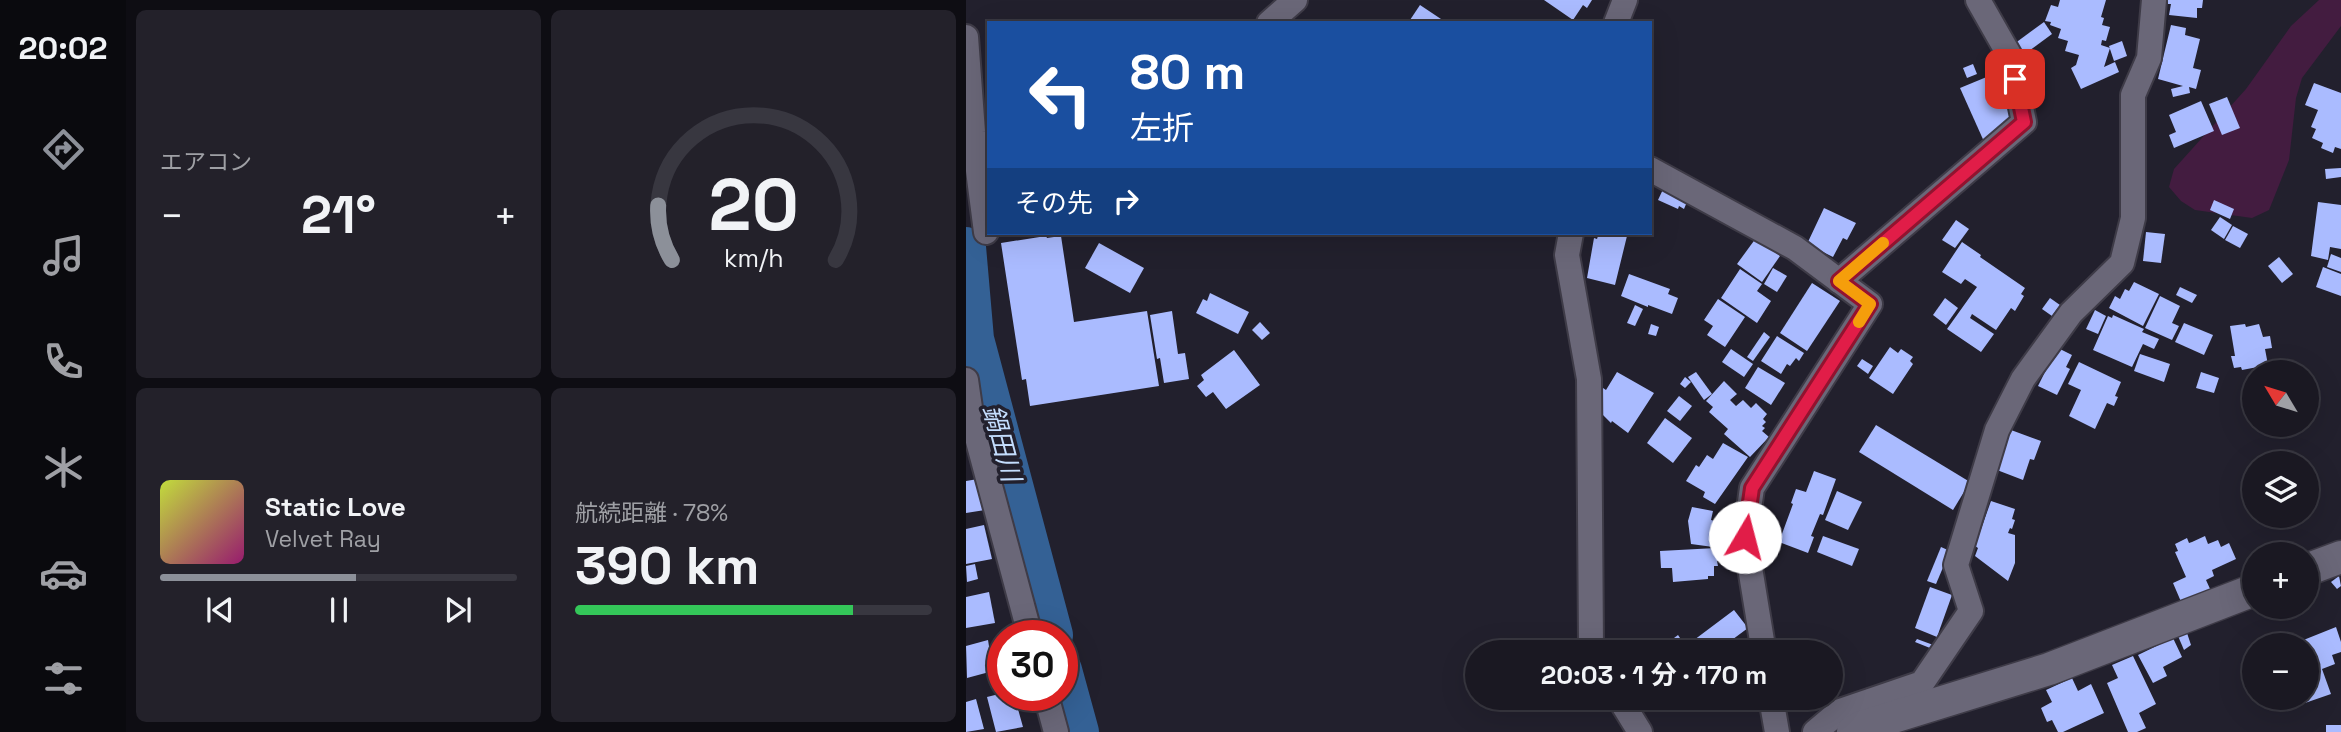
<!DOCTYPE html>
<html lang="ja">
<meta charset="utf-8">
<style>
body{margin:0;font-family:"Space Grotesk","Noto Sans JP",sans-serif;background:#23212a;color:#f1f3f6;height:100vh;display:flex;flex-direction:column;font-size:26px;white-space:nowrap}
*{box-sizing:border-box;margin:0}
p{font-size:23px;color:#9fa0a5}
.icon{flex:none;width:38px;height:38px;fill:none;stroke:currentColor;stroke-width:2;stroke-linecap:round;stroke-linejoin:round}
.map{position:relative;flex:1;overflow:hidden}
.sheet{display:flex;flex-direction:column;gap:10px;padding:10px;background:#0e0d13;width:840px}
.sheet>*{flex:none}
.top-card{position:absolute;left:21px;top:21px;width:665px;height:214px;border-radius:0px;box-shadow:0 7px 28px #0002,0 0 0 2px #383740;background:#1a4fa0;color:#fff;overflow:hidden}
.needle{width:46px;rotate:308deg}
.tools{position:absolute;left:1276px;top:360px;display:grid;gap:14px}
.tools a{display:grid;place-items:center;width:77px;height:77px;border-radius:50%;background:#1a1822;box-shadow:0 7px 28px #0002,0 0 0 2px #383740;font-size:35px}
.speed{position:absolute;left:21px;top:620px;display:flex;gap:14px;font-size:35px;font-weight:700;text-align:center}
.speed>*{display:grid;place-content:center;width:91px;height:91px;border-radius:50%;background:#1a1822;box-shadow:0 7px 28px #0002,0 0 0 2px #383740;line-height:1}
.speed .limit{border:10px solid #d22;background:#fff;color:#111}
.pin{position:absolute;display:grid;place-items:center;width:60px;height:60px;color:#fff;margin:-30px;border-radius:14px;box-shadow:0 4px 10px #0006}
.me{position:absolute;width:77px;margin:-38px;rotate:8deg;stroke-linejoin:round;filter:drop-shadow(0 0 5px #0008)}
.turn{display:flex;align-items:center;gap:24px;height:147px;padding:0 28px;font-size:32px}
.turn .icon{width:91px;height:91px;stroke-width:2.5}
.turn b{display:block;font-size:49px;line-height:60px}
.then{display:flex;align-items:center;height:66px;padding:0 28px;background:#0003;gap:14px;font-size:26px}
.big{font-size:52px;font-weight:700;line-height:1.1}
.sheet .card{flex:1;display:flex;flex-direction:column;justify-content:center;gap:10px;min-width:0;padding:0 24px;border-radius:10px;background:#23212a}
.sheet .dial{align-items:center;gap:0}
.dial svg{height:182px;overflow:visible;fill:none;stroke:#383740;stroke-width:7;stroke-linecap:round;text-anchor:middle}
.dial text{fill:#f1f3f6;stroke:none}
.song{display:flex;align-items:center;gap:21px}
.cover{width:84px;height:84px;border-radius:10px;background:linear-gradient(135deg,hsl(70 70% 55%),hsl(320 70% 35%))}
.played{height:7px;border-radius:4px;background:linear-gradient(90deg,#8c9099 55%,#383740 55%)}
.keys{display:flex;justify-content:space-around;direction:ltr}
.heat{display:flex;justify-content:space-between;align-items:center;font-size:38px;direction:ltr}
.charge{height:10px;border-radius:5px;background:linear-gradient(90deg,#34c759 78%,#383740 0)}
.sheet .tiles{flex:1;display:grid;gap:10px;grid-template-columns:repeat(2,1fr)}
.trip{position:absolute;left:499px;top:640px;width:378px;height:70px;border-radius:35px;background:#1a1822;box-shadow:0 7px 28px #0002,0 0 0 2px #383740;font-weight:700;line-height:70px;text-align:center}
main{display:flex;flex:1;min-height:0}
.dock{display:flex;flex-direction:column;width:126px;justify-content:space-around;align-items:center;background:#0a0a0e;color:#9fa0a5}
.dock .icon{width:49px;height:49px}
.dock .active{color:#8c9099}
.dock b{font-size:32px;color:#f1f3f6}
.map>svg:first-child{display:block}
.green{fill:#431c40}
.lines{fill:none;stroke-linecap:round;stroke-linejoin:round}
.river{stroke:#346195;stroke-width:40}
.building{fill:#abf}
.minor-casing{stroke:#3e3b47;stroke-width:28}
.tertiary-casing{stroke:#3e3b47;stroke-width:35}
.minor{stroke:#6a6778;stroke-width:24}
.tertiary{stroke:#6a6778;stroke-width:32}
.route-casing{stroke:#92132f;stroke-width:18}
.route{stroke:#e11d48;stroke-width:12}
.slow{stroke:#f59e0b;stroke-width:12}
.labels{text-anchor:middle;dominant-baseline:central;stroke-width:7;stroke-linejoin:round;paint-order:stroke}
.water-label{font-size:26px;font-style:italic;fill:#c4ddfd;stroke:#22202d}
</style>
<main>
<nav class="dock">
<b>20:02</b>
<svg class="icon active" aria-label="directions" viewBox="0 0 24 24"><path d="M12 3l9 9-9 9-9-9zM9 14v-3h6M13 9l2 2-2 2"/></svg>
<svg class="icon" aria-label="music" viewBox="0 0 24 24"><path d="M9 18V5l10-2v13"/><circle cx="6" cy="18" r="3"/><circle cx="16" cy="16" r="3"/></svg>
<svg class="icon" aria-label="phone" viewBox="0 0 24 24"><path d="M5 4h4l2 5-3 2q2 4 5 5l2-3 5 2v4C11 20 4 13 5 4z"/></svg>
<svg class="icon" aria-label="climate" viewBox="0 0 24 24"><path d="M12 3v18M4 7l16 10M4 17L20 7"/></svg>
<svg class="icon" aria-label="car" viewBox="0 0 24 24"><path d="M5 17H2v-5l4-1 3-4h7l3 4 3 1v5h-3M9 17h6M6 11h13"/><circle cx="7" cy="17" r="2"/><circle cx="17" cy="17" r="2"/></svg>
<svg class="icon" aria-label="filters" viewBox="0 0 24 24"><path d="M4 7h16M4 17h16"/><circle cx="9" cy="7" r="2"/><circle cx="15" cy="17" r="2"/></svg>
</nav>
<section class="sheet">
<div class="tiles">
<div class="card"><p>エアコン</p>
<div class="heat"><a>−</a><b class="big">21°</b><a>+</a></div>
</div>
<div class="card dial"><svg viewBox="0 0 100 80">
<path d="M14 69A42 42 0 1 1 86 69"/>
<path d="M14 69A42 42 0 0 1 8 45" stroke="#8c9099"/>
<text x="50" y="56" font-size="32" font-weight="700">20</text>
<text x="50" y="72" font-size="11">km/h</text>
</svg></div>
<div class="card">
<div class="song"><i class="cover"></i><div><b>Static Love</b><p>Velvet Ray</p></div></div>
<div class="played"></div>
<div class="keys"><svg class="icon" aria-label="previous" viewBox="0 0 24 24"><path d="M18 5L8 12l10 7zM5 5v14"/></svg><svg class="icon" aria-label="pause" viewBox="0 0 24 24"><path d="M8 5v14M16 5v14"/></svg><svg class="icon" aria-label="next" viewBox="0 0 24 24"><path d="M6 5l10 7-10 7zM19 5v14"/></svg></div>
</div>
<div class="card"><p>航続距離 · 78%</p><b class="big">390 km</b><div class="charge"></div></div>
</div>
</section>
<div class="map">
<svg width="1375" height="732" viewBox="0 0 1375 732">
<rect width="100%" height="100%" fill="#22202d"/>
<polygon class="green" points="1353,0 1375,0 1375,26 1336,78 1330,98 1323,160 1303,210 1286,218 1229,210 1215,201 1203,187 1208,169 1280,89 1325,26"/>
<g class="lines">
<g class="river">
<polyline points="0,247 8,339 87,635"/>
<polyline points="96,670 113,732"/>
</g>
</g>
<g class="building">
<polygon points="578,0 626,0 621,8 617,5 607,20"/>
<polygon points="1094,0 1140,0 1135,17 1138,18 1136,25 1144,27 1140,41 1136,40 1135,45 1144,48 1138,67 1149,62 1153,72 1115,89 1105,68 1110,65 1113,55 1099,51 1102,41 1092,38 1095,29 1084,25 1085,22 1079,21 1085,5 1092,7"/>
<polygon points="1202,0 1237,0 1236,8 1231,8 1231,18 1203,15 1205,4 1202,4"/>
<polygon points="454,5 481,23 442,23"/>
<polygon points="1078,22 1086,34 1056,56 1048,44"/>
<polygon points="1205,25 1220,28 1219,35 1234,39 1227,68 1235,70 1230,89 1223,87 1224,93 1207,97 1205,89 1217,86 1192,79"/>
<polygon points="1156,41 1161,56 1148,61 1143,46"/>
<polygon points="1007,64 1011,74 1001,78 997,68"/>
<polygon points="1040,69 1052,118 1020,146 994,88"/>
<polygon points="1348,83 1375,93 1375,149 1369,147 1367,153 1355,148 1357,143 1346,138 1350,129 1345,127 1352,110 1339,105"/>
<polygon points="1261,97 1274,128 1256,135 1243,104"/>
<polygon points="1235,101 1248,131 1208,148 1203,135 1210,132 1203,115"/>
<polygon points="1375,168 1375,177 1360,179 1359,169"/>
<polygon points="700,183 723,197 718,209 713,206 712,209 692,200"/>
<polygon points="1248,200 1268,209 1264,219 1244,210"/>
<polygon points="1352,202 1375,205 1375,249 1364,247 1362,260 1345,256"/>
<polygon points="858,208 890,223 881,240 877,238 867,257 841,244"/>
<polygon points="1254,217 1266,225 1258,239 1245,230"/>
<polygon points="990,220 1003,229 989,248 976,240"/>
<polygon points="1267,226 1282,234 1274,248 1259,240"/>
<polygon points="1180,232 1199,234 1195,263 1177,261"/>
<polygon points="633,233 661,236 649,285 621,278 628,238 631,239"/>
<polygon points="80,236 81,238 95,236 108,322 181,311 193,386 64,406 60,379 56,380 35,243"/>
<polygon points="790,238 814,256 796,282 771,264"/>
<polygon points="996,242 1015,255 1014,257 1059,288 1055,294 1058,296 1049,311 1045,308 1030,330 1006,314 1004,318 1028,334 1015,352 981,329 1011,287 999,279 995,284 976,272"/>
<polygon points="133,243 178,268 164,293 119,268"/>
<polygon points="1365,254 1375,258 1375,272 1361,267"/>
<polygon points="1313,257 1327,274 1316,283 1302,266"/>
<polygon points="1357,267 1375,274 1375,296 1350,287"/>
<polygon points="807,268 821,276 811,292 798,284"/>
<polygon points="774,269 796,284 791,291 805,301 791,323 755,298"/>
<polygon points="663,274 704,289 702,294 712,298 706,314 682,305 682,307 655,296"/>
<polygon points="1168,282 1193,294 1177,326 1143,308 1149,296 1154,299 1159,289 1163,291"/>
<polygon points="846,283 874,301 841,351 814,333"/>
<polygon points="1214,287 1231,295 1226,303 1210,295"/>
<polygon points="244,293 283,312 272,334 230,313 237,299 241,301"/>
<polygon points="1194,296 1214,306 1206,323 1213,326 1206,340 1179,328"/>
<polygon points="979,298 992,308 980,325 967,315"/>
<polygon points="1084,298 1094,305 1086,316 1076,309"/>
<polygon points="752,299 779,317 759,347 741,335 747,326 738,320"/>
<polygon points="669,305 677,309 669,326 661,323"/>
<polygon points="1129,310 1140,316 1132,334 1120,329"/>
<polygon points="206,311 212,354 219,353 223,379 198,383 194,358 191,359 184,315"/>
<polygon points="1147,315 1178,329 1176,332 1193,339 1188,349 1177,344 1166,367 1127,350 1142,316 1146,318"/>
<polygon points="294,322 304,333 296,340 286,330"/>
<polygon points="1218,323 1247,335 1238,355 1209,342"/>
<polygon points="685,324 693,327 690,336 682,334"/>
<polygon points="1279,324 1280,327 1293,324 1297,337 1304,336 1306,348 1299,349 1302,365 1276,370 1275,367 1268,368 1265,356 1269,356 1264,326"/>
<polygon points="798,332 804,337 787,361 781,357"/>
<polygon points="811,336 838,353 833,361 830,358 824,366 821,364 815,374 795,361"/>
<polygon points="924,347 932,353 935,349 947,357 944,361 947,364 927,394 903,378"/>
<polygon points="765,349 787,364 778,377 756,362"/>
<polygon points="1094,349 1106,355 1100,367 1104,369 1091,395 1072,386 1087,356 1089,358"/>
<polygon points="268,350 294,385 260,409 247,392 240,397 231,386 238,380 235,375"/>
<polygon points="1174,354 1204,364 1198,382 1168,371"/>
<polygon points="896,359 907,366 902,374 891,366"/>
<polygon points="1113,362 1155,382 1149,396 1152,397 1148,406 1141,403 1129,429 1103,416 1115,390 1102,384"/>
<polygon points="792,367 819,383 805,405 779,388"/>
<polygon points="651,372 688,393 662,433 646,421 645,423 636,414 637,388 640,390"/>
<polygon points="730,372 746,394 738,400 722,377"/>
<polygon points="1235,372 1253,378 1248,393 1230,388"/>
<polygon points="719,377 725,382 719,388 714,384"/>
<polygon points="758,381 771,394 764,400 770,406 777,400 785,408 790,403 801,414 797,419 800,422 796,426 799,428 796,431 803,437 784,457 758,434 762,429 743,412 747,407 740,401"/>
<polygon points="713,396 726,406 714,421 701,411"/>
<polygon points="699,418 726,438 707,463 681,443"/>
<polygon points="910,425 1004,482 987,510 893,452"/>
<polygon points="1045,430 1075,441 1068,460 1064,459 1057,480 1031,470"/>
<polygon points="757,443 782,457 749,504 737,497 739,492 720,481 730,465 733,467 741,455 747,459"/>
<polygon points="848,471 870,479 857,515 854,514 845,536 848,537 842,553 813,542 827,504 825,503 830,489 840,492"/>
<polygon points="12,479 19,510 0,513 0,481"/>
<polygon points="871,491 896,502 882,530 859,520"/>
<polygon points="1025,501 1049,509 1046,519 1049,520 1046,529 1044,528 1042,533 1049,535 1049,563 1042,581 1009,556 1012,548 1009,546"/>
<polygon points="726,507 747,511 745,520 762,524 764,540 762,549 725,544 722,521"/>
<polygon points="18,525 26,559 0,564 0,529"/>
<polygon points="857,536 893,549 886,566 851,552"/>
<polygon points="1239,536 1242,544 1252,540 1255,547 1263,543 1270,559 1246,570 1248,576 1240,580 1245,591 1216,604 1207,583 1220,577 1209,552 1212,551 1209,544 1221,538 1223,543 1226,542"/>
<polygon points="975,547 984,551 970,584 961,581"/>
<polygon points="750,548 750,550 759,550 760,561 751,561 752,566 748,566 748,576 742,576 742,579 707,582 706,568 695,568 694,551"/>
<polygon points="9,564 12,579 1,582 0,566"/>
<polygon points="1373,576 1375,586 1371,589 1365,582"/>
<polygon points="964,587 986,595 971,637 949,628"/>
<polygon points="23,592 29,623 0,628 0,597"/>
<polygon points="768,610 782,628 755,648 758,653 732,653 724,643"/>
<polygon points="1370,627 1375,642 1375,652 1366,655 1369,664 1356,669 1365,694 1339,703 1340,646 1325,645"/>
<polygon points="1221,633 1225,645 1218,650 1212,636"/>
<polygon points="712,635 716,641 700,653 688,653"/>
<polygon points="1207,638 1216,657 1197,667 1201,676 1187,683 1172,655"/>
<polygon points="774,639 780,646 771,653 760,653 759,651"/>
<polygon points="951,639 970,646 969,650 949,642"/>
<polygon points="22,640 27,671 1,678 0,646"/>
<polygon points="1167,656 1190,704 1173,713 1180,728 1171,732 1162,732 1141,683 1152,678 1146,665"/>
<polygon points="1106,678 1112,691 1125,684 1138,713 1097,732 1092,732 1086,720 1081,722 1075,708 1086,702 1080,690"/>
<polygon points="37,693 37,695 48,695 57,727 30,732 21,697"/>
<polygon points="10,699 18,729 0,732 0,702"/>
<rect x="1360" y="725" width="15" height="7"/>
</g>
<g class="lines">
<defs>
<g id="minor">
<polyline points="303,23 329,0"/>
<polyline points="650,23 659,0"/>
<polyline points="0,37 7,132 20,232"/>
<polyline points="684,169 829,248 904,304 786,488 779,537 798,653"/>
<polyline points="605,233 601,255 623,379 625,645 628,653"/>
<polyline points="873,281 1058,122 1045,58 1012,0"/>
<polyline points="0,380 5,415 64,635"/>
<polyline points="80,695 90,732"/>
<polyline points="653,698 674,732"/>
<polyline points="805,698 811,732"/>
<polyline points="849,732 874,711 956,683 1005,611 990,565 1031,430 1057,379 1105,313 1156,263 1167,218 1167,95 1183,58 1188,0"/>
</g>
<g id="tertiary">
<polyline points="1340,570 1375,557"/>
<polyline points="887,732 895,727 1083,669 1288,590"/>
</g>
</defs>
<use href="#minor" class="minor-casing"/>
<use href="#tertiary" class="tertiary-casing"/>
<use href="#minor" class="minor"/>
<use href="#tertiary" class="tertiary"/>
</g>
<g class="lines">
<defs>
<polyline id="route" points="779,537 786,488 904,304 873,281 1058,122 1049,79"/>
</defs>
<use href="#route" class="route-casing"/>
<use href="#route" class="route"/>
<polyline class="slow" points="893,322 904,304 873,281 917,243"/>
</g>
<g class="labels">
<g class="water-label">
<text transform="translate(36 443) rotate(75)">鍋田川</text>
</g>
</g>
</svg>
<div class="tools">
<a><svg class="needle" viewBox="-14 -14 28 28"><path d="M0-13l5 13h-10z" fill="#e53935"/><path d="M0 13l5-13h-10z" fill="#9fa0a5"/></svg></a>
<a><svg class="icon" aria-label="layers" viewBox="0 0 24 24"><path d="M12 4l9 5-9 5-9-5zM3 14l9 5 9-5"/></svg></a>
<a>+</a>
<a>−</a>
</div>
<div class="speed"><div class="limit">30</div></div>
<div class="pin" style="left:1049px;top:79px;background:#d93025"><svg class="icon" aria-label="arrive" viewBox="0 0 24 24"><path d="M6 21V4h12l-3 4 3 4H6"/></svg></div>
<svg class="me" style="left:779px;top:537px" viewBox="-20 -20 40 40"><circle r="19" fill="#fff"/><path d="M0-13L10 11 0 6-10 11z" fill="#e11d48"/></svg>
<div class="trip">20:03 · 1 分 · 170 m</div>
<div class="top-card">
<div class="turn"><svg class="icon" aria-label="left" viewBox="0 0 24 24"><path d="M17 20v-9H6M10 6l-5 5 5 5"/></svg><div><b>80 m</b>左折</div></div>
<div class="then">その先<svg class="icon" aria-label="right" viewBox="0 0 24 24"><path d="M7 20v-9h11M14 6l5 5-5 5"/></svg></div>
</div>
</div>
</main>
